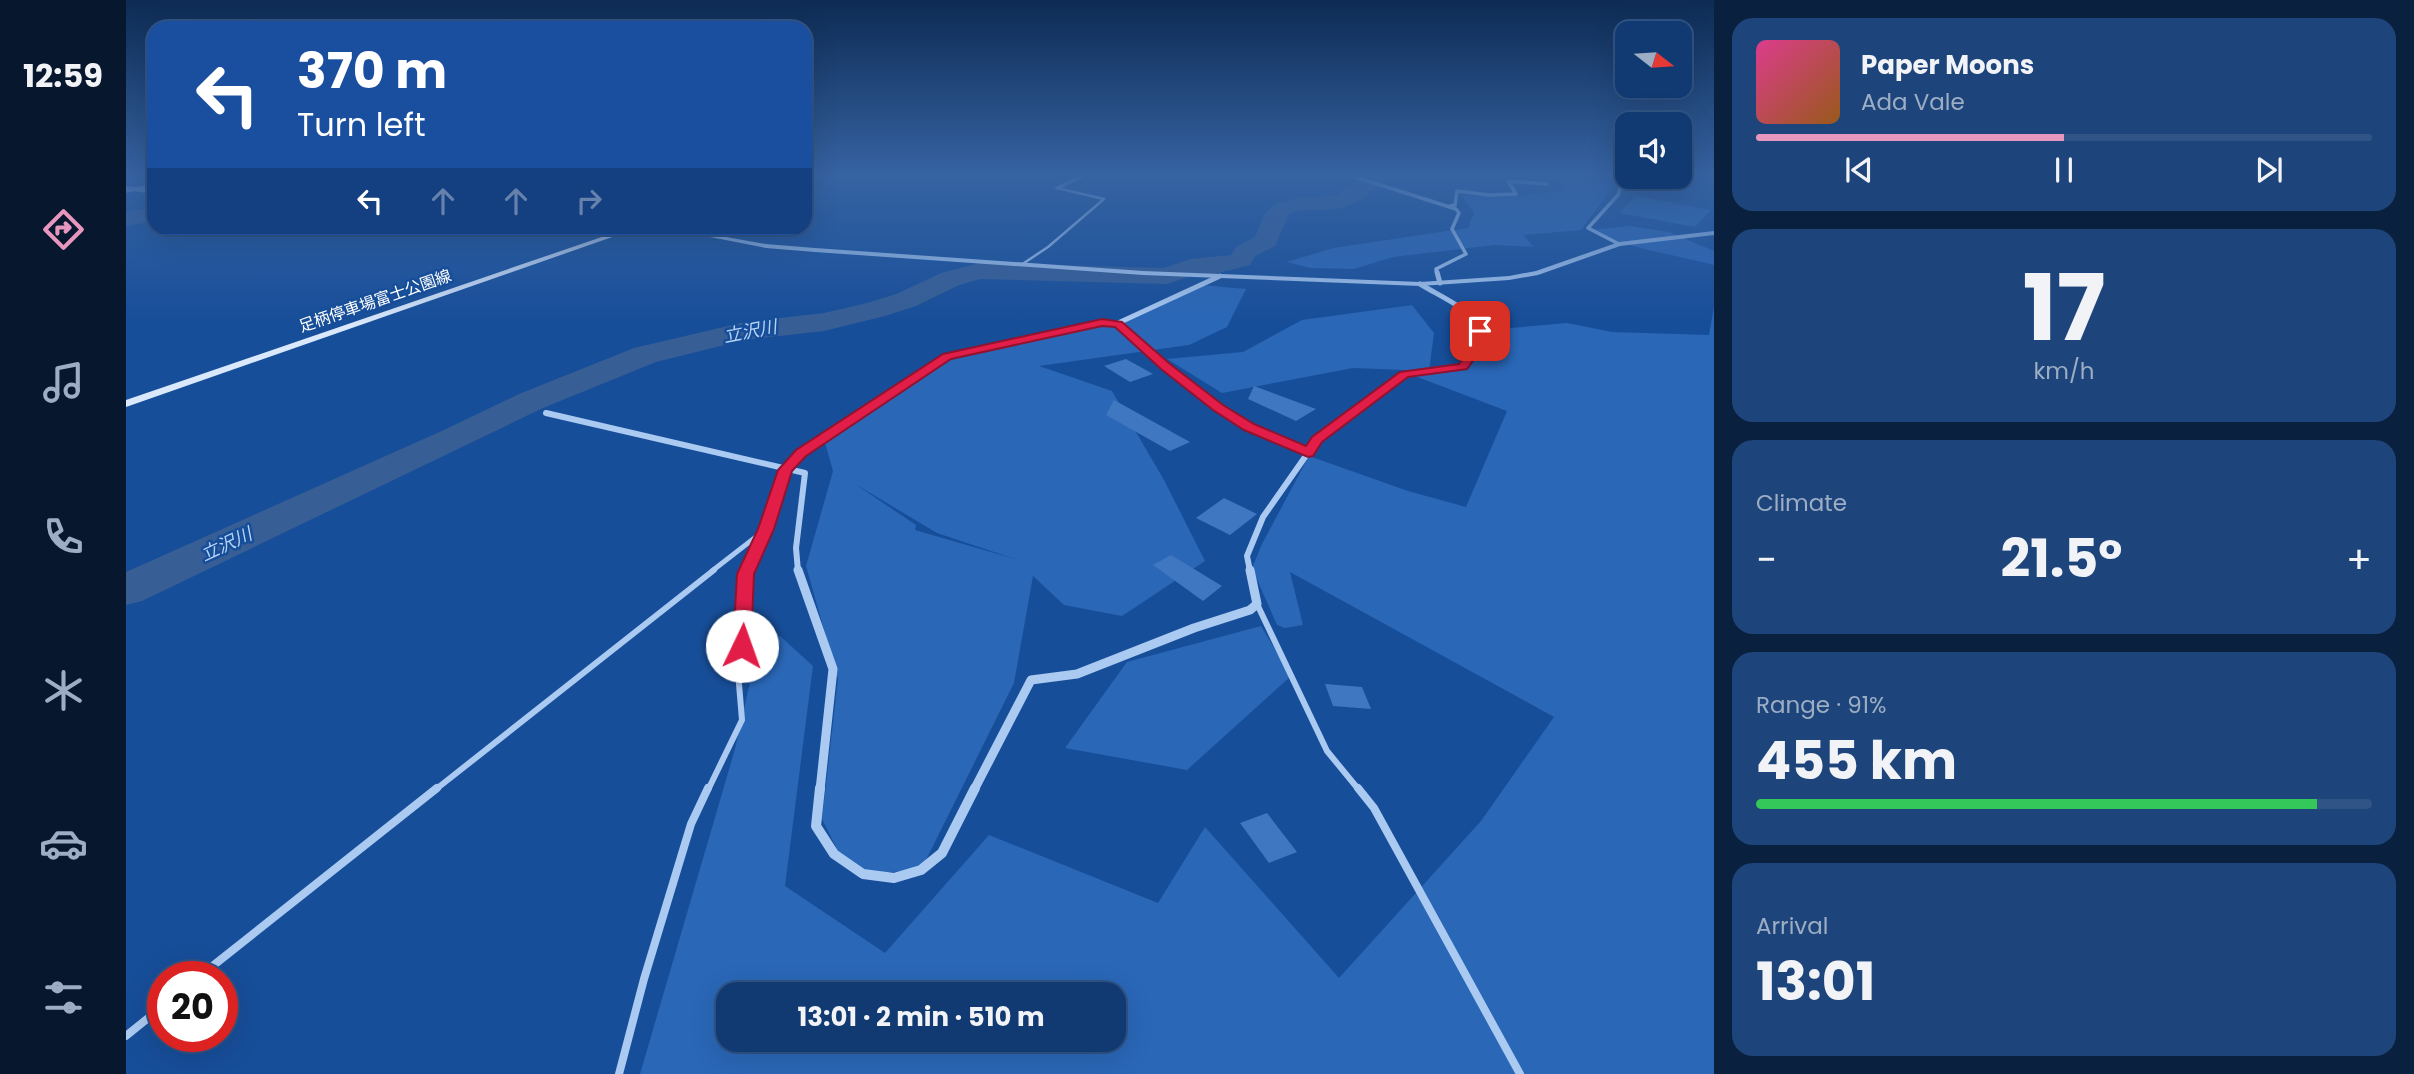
<!DOCTYPE html>
<meta charset="utf-8">
<style>
body{margin:0;font-family:Poppins,"Noto Sans JP",sans-serif;background:#1e457b;color:#f1f3f6;height:100vh;display:flex;flex-direction:column;font-size:26px;white-space:nowrap}
*{box-sizing:border-box;margin:0}
p{font-size:23px;color:#9cadc4}
.icon{flex:none;width:38px;height:38px;fill:none;stroke:currentColor;stroke-width:2;stroke-linecap:round;stroke-linejoin:round}
.map{position:relative;flex:1;overflow:hidden}
.details{display:flex;flex-direction:column;gap:18px;padding:18px;background:#09203f;width:700px}
.details>*{flex:none}
.banner{position:absolute;left:21px;top:21px;width:665px;height:214px;border-radius:21px;box-shadow:0 7px 28px #0002,0 0 0 2px #305485;background:#1a4fa0;color:#fff;overflow:hidden}
.needle{width:46px;rotate:107deg}
.controls{position:absolute;left:1489px;top:21px;display:grid;gap:14px}
.controls a{display:grid;place-items:center;width:77px;height:77px;border-radius:14px;background:#113a73;box-shadow:0 7px 28px #0002,0 0 0 2px #305485;font-size:35px}
.speed{position:absolute;left:21px;top:961px;display:flex;gap:14px;font-size:35px;font-weight:700;text-align:center}
.speed>*{display:grid;place-content:center;width:91px;height:91px;border-radius:50%;background:#113a73;box-shadow:0 7px 28px #0002,0 0 0 2px #305485;line-height:1}
.speed .limit{border:10px solid #d22;background:#fff;color:#111}
.pin{position:absolute;display:grid;place-items:center;width:60px;height:60px;color:#fff;margin:-30px;border-radius:14px;box-shadow:0 4px 10px #0006}
.me{position:absolute;width:77px;margin:-38px;rotate:3deg;stroke-linejoin:round;filter:drop-shadow(0 0 5px #0008)}
.turn{display:flex;align-items:center;gap:24px;height:147px;padding:0 35px;font-size:32px}
.turn .icon{width:91px;height:91px;stroke-width:2.5}
.turn b{display:block;font-size:49px;line-height:60px}
.lanes{display:flex;align-items:center;height:66px;padding:0 35px;background:#0003;justify-content:center;gap:35px;direction:ltr}
.lanes .off{opacity:.35}
.big{font-size:52px;font-weight:700;line-height:1.1}
.details .card{flex:1;display:flex;flex-direction:column;justify-content:center;gap:10px;min-width:0;padding:0 24px;border-radius:21px;background:#1e457b}
.details .dial{align-items:center;gap:0}
.dial b{font-size:91px;line-height:1}
.song{display:flex;align-items:center;gap:21px}
.cover{width:84px;height:84px;border-radius:10px;background:linear-gradient(135deg,hsl(330 70% 55%),hsl(30 70% 35%))}
.played{height:7px;border-radius:4px;background:linear-gradient(90deg,#e797bd 50%,#305485 50%)}
.keys{display:flex;justify-content:space-around;direction:ltr}
.heat{display:flex;justify-content:space-between;align-items:center;font-size:38px;direction:ltr}
.charge{height:10px;border-radius:5px;background:linear-gradient(90deg,#34c759 91%,#305485 0)}
.trip{position:absolute;left:590px;top:982px;width:410px;height:70px;border-radius:21px;background:#113a73;box-shadow:0 7px 28px #0002,0 0 0 2px #305485;font-weight:700;line-height:70px;text-align:center}
main{display:flex;flex:1;min-height:0}
.tabs{display:flex;flex-direction:column;width:126px;justify-content:space-around;align-items:center;background:#07172e;color:#9cadc4}
.tabs .icon{width:49px;height:49px}
.tabs .active{color:#e797bd}
.tabs b{font-size:32px;color:#f1f3f6}
.map>svg:first-child{display:block}
.green{fill:#2a67b7;fill-rule:evenodd}
.lines{fill:none;stroke-linecap:round;stroke-linejoin:round}
.river{fill:#375e95;fill-rule:evenodd}
.building{fill:#3f77c0}
.service-far3{stroke:#abcaf2;stroke-width:2.5}
.service-far2{stroke:#abcaf2;stroke-width:5}
.service-far1{stroke:#abcaf2;stroke-width:6}
.service{stroke:#abcaf2;stroke-width:8}
.minor-far4{stroke:#abcaf2;stroke-width:3.5}
.minor-far3{stroke:#abcaf2;stroke-width:5}
.minor-far2{stroke:#abcaf2;stroke-width:6}
.minor-far1{stroke:#abcaf2;stroke-width:9}
.minor{stroke:#abcaf2;stroke-width:10}
.tertiary{fill:#abcaf2;fill-rule:evenodd}
.secondary{fill:#dae8fc;fill-rule:evenodd}
.route{fill:#e11d48;stroke:#92132f;stroke-width:2}
.labels{text-anchor:middle;dominant-baseline:central;stroke-width:5;stroke-linejoin:round;paint-order:stroke}
.far-street-label{font-size:16px;fill:#fff;stroke:#174e99}
.far-water-label{font-size:18px;font-style:italic;fill:#b7d4f8;stroke:#174e99}
</style>
<main>
<nav class="tabs">
<b>12:59</b>
<svg class="icon active" aria-label="directions" viewBox="0 0 24 24"><path d="M12 3l9 9-9 9-9-9zM9 14v-3h6M13 9l2 2-2 2"/></svg>
<svg class="icon" aria-label="music" viewBox="0 0 24 24"><path d="M9 18V5l10-2v13"/><circle cx="6" cy="18" r="3"/><circle cx="16" cy="16" r="3"/></svg>
<svg class="icon" aria-label="phone" viewBox="0 0 24 24"><path d="M5 4h4l2 5-3 2q2 4 5 5l2-3 5 2v4C11 20 4 13 5 4z"/></svg>
<svg class="icon" aria-label="climate" viewBox="0 0 24 24"><path d="M12 3v18M4 7l16 10M4 17L20 7"/></svg>
<svg class="icon" aria-label="car" viewBox="0 0 24 24"><path d="M5 17H2v-5l4-1 3-4h7l3 4 3 1v5h-3M9 17h6M6 11h13"/><circle cx="7" cy="17" r="2"/><circle cx="17" cy="17" r="2"/></svg>
<svg class="icon" aria-label="filters" viewBox="0 0 24 24"><path d="M4 7h16M4 17h16"/><circle cx="9" cy="7" r="2"/><circle cx="15" cy="17" r="2"/></svg>
</nav>
<div class="map">
<svg width="1588" height="1074" viewBox="0 0 1588 1074">
<rect width="100%" height="100%" fill="#174e99"/>
<g class="green">
<polygon points="1433,175 1489,184 1455,230 1397,235 1408,247 1368,245 1267,257 1228,269 1184,268 1161,262 1207,248 1342,228 1348,213 1336,196 1391,196 1438,190"/>
<polygon points="1510,196 1585,210 1569,227 1493,213"/>
<path d="M1503,226L1543,232L1588,251V265C1545,254 1504,249 1463,230Z"/>
<path d="M1076,285L1120,289L1101,327L1063,345L913,366L986,391L1038,480L1079,561L996,616L938,605L907,576L888,683L795,870L737,874L708,854L710,847L696,819L712,679L680,566L707,471L696,432L813,363L930,334L992,324ZM729,484L811,533L889,559L789,530L790,525Z"/>
<path d="M1286,305L1308,333L1303,371L1341,362L1362,330L1441,323L1486,332L1583,335L1588,306V1074H514L609,749L632,646L654,636L687,666L659,886L759,953L863,835L1032,903L1079,827L1213,978L1355,821L1428,717L1164,572L1177,625L1159,628L1151,625L1126,568L1136,544L1183,456L1282,491L1340,507L1381,411L1286,375L1301,371L1227,368L1096,393L1041,359L1117,352L1176,320ZM602,994H987V1040H602Z"/>
<polygon points="1135,626 1165,676 1061,770 939,748 1001,662"/>
</g>
<g class="lines">
<g class="river">
<path d="M1239,174H1261C1245,197 1224,210 1196,210C1184,210 1173,209 1163,214L1149,246L1129,256L1124,265L1088,274L1068,275L1041,284L855,279L833,285L790,306L759,316L698,331L619,340L530,362L417,408L16,601L0,605V572L320,429L393,394L508,348L619,322L698,313L741,303L770,294L815,273L854,263L1038,268L1064,259L1105,255L1110,247L1129,237L1138,215L1147,205L1172,198L1211,196Z"/>
<polygon points="28,207 28,221 0,226 0,212"/>
</g>
</g>
<g class="building">
<polygon points="1000,359 1027,374 1004,382 978,366"/>
<polygon points="1128,386 1190,409 1170,421 1122,399"/>
<polygon points="988,400 1064,442 1044,451 980,415"/>
<polygon points="1098,498 1131,514 1104,535 1070,518"/>
<polygon points="1045,555 1096,586 1077,601 1027,565"/>
<polygon points="1199,684 1236,687 1245,709 1207,706"/>
<polygon points="1141,813 1171,852 1143,863 1114,823"/>
</g>
<g class="lines">
<polyline class="service-far3" points="895,265 922,247 978,199 931,188"/>
<g class="service-far2">
<polyline points="586,571 640,529"/>
<polyline points="621,571 640,529 660,470"/>
</g>
<g class="service-far1">
<polyline points="1131,604 1201,751 1233,790"/>
<polyline points="309,790 588,570"/>
<polyline points="582,790 616,720 613,684 622,570"/>
</g>
<g class="service">
<polyline points="1232,788 1248,808 1394,1074"/>
<polyline points="74,976 311,788"/>
<polyline points="0,1036 37,1006"/>
<polyline points="493,1074 518,979 565,824 582,788"/>
</g>
<g class="minor-far4">
<polyline points="1220,174 1330,209 1333,213 1326,229 1340,254 1310,269 1311,274"/>
<polyline points="931,188 962,174"/>
<polyline points="0,191 28,185"/>
<polyline points="1324,206 1329,205 1331,191 1363,195 1390,194 1382,181 1421,184"/>
<polyline points="1493,244 1462,228 1492,195 1499,174"/>
</g>
<g class="minor-far3">
<polyline points="1311,272 1314,283"/>
<polyline points="990,324 1086,403"/>
<polyline points="750,403 821,357 976,323 990,324 1094,276"/>
<path d="M1240,403L1279,374L1337,367C1373,318 1332,307 1294,284"/>
</g>
<g class="minor-far2">
<polyline points="1084,402 1123,427 1182,453"/>
<polyline points="420,413 679,473 670,548 672,571"/>
<polyline points="660,470 675,453 753,402"/>
<polyline points="1124,571 1121,556 1137,517 1191,440 1242,402"/>
</g>
<g class="minor-far1">
<polyline points="672,570 707,669 694,790"/>
<polyline points="848,790 905,680 951,674 1068,628 1124,610 1131,604 1124,570"/>
</g>
<polyline class="minor" points="694,788 690,826 708,854 737,874 768,878 795,870 816,853 849,788"/>
<g class="tertiary">
<polygon points="0,186 28,190 28,194 0,190"/>
<polygon points="538,228 549,228 640,244 689,248 1017,271 1294,282 1383,276 1410,271 1493,242 1588,231 1588,235 1494,246 1412,275 1383,280 1294,286 1017,275 689,252 640,248"/>
</g>
<polygon class="secondary" points="502,228 512,228 0,407 0,400"/>
</g>
<linearGradient id="sky" x2="0" y2="1"><stop stop-color="#0d2b54"/><stop offset="0.54" stop-color="#3663a2"/><stop offset="1" stop-color="#3663a2" stop-opacity="0"/></linearGradient>
<rect width="1588" height="324" fill="url(#sky)"/>
<polygon class="route" points="976,319 996,322 1044,364 1097,405 1128,424 1180,446 1186,437 1274,372 1333,364 1349,343 1350,329 1358,329 1360,343 1341,369 1282,377 1196,442 1187,456 1182,457 1118,430 1087,410 1035,369 989,327 976,326 825,359 680,456 666,471 648,529 628,574 625,646 622,650 609,650 607,646 611,574 632,529 652,470 670,450 817,354"/>
<g class="labels">
<g class="far-street-label">
<text transform="translate(249 301) rotate(-19)">足柄停車場富士公園線</text>
</g>
<g class="far-water-label">
<text transform="translate(624 331) rotate(-11)">立沢川</text>
<text transform="translate(100 544) rotate(-25)">立沢川</text>
</g>
</g>
</svg>
<div class="controls">
<a><svg class="needle" viewBox="-14 -14 28 28"><path d="M0-13l5 13h-10z" fill="#e53935"/><path d="M0 13l5-13h-10z" fill="#9cadc4"/></svg></a>
<a><svg class="icon" aria-label="sound" viewBox="0 0 24 24"><path d="M4 9h4l5-4v14l-5-4H4zM17 9q2 3 0 6"/></svg></a>
</div>
<div class="speed"><div class="limit">20</div></div>
<div class="pin" style="left:1354px;top:331px;background:#d93025"><svg class="icon" aria-label="arrive" viewBox="0 0 24 24"><path d="M6 21V4h12l-3 4 3 4H6"/></svg></div>
<svg class="me" style="left:616px;top:646px" viewBox="-20 -20 40 40"><circle r="19" fill="#fff"/><path d="M0-13L10 11 0 6-10 11z" fill="#e11d48"/></svg>
<div class="trip">13:01 · 2 min · 510 m</div>
<div class="banner">
<div class="turn"><svg class="icon" aria-label="left" viewBox="0 0 24 24"><path d="M17 20v-9H6M10 6l-5 5 5 5"/></svg><div><b>370 m</b>Turn left</div></div>
<div class="lanes"><svg class="icon" aria-label="left" viewBox="0 0 24 24"><path d="M17 20v-9H6M10 6l-5 5 5 5"/></svg><svg class="icon off" aria-label="ahead" viewBox="0 0 24 24"><path d="M12 20V5M6 11l6-6 6 6"/></svg><svg class="icon off" aria-label="ahead" viewBox="0 0 24 24"><path d="M12 20V5M6 11l6-6 6 6"/></svg><svg class="icon off" aria-label="right" viewBox="0 0 24 24"><path d="M7 20v-9h11M14 6l5 5-5 5"/></svg></div>
</div>
</div>
<section class="details">
<div class="card">
<div class="song"><i class="cover"></i><div><b>Paper Moons</b><p>Ada Vale</p></div></div>
<div class="played"></div>
<div class="keys"><svg class="icon" aria-label="previous" viewBox="0 0 24 24"><path d="M18 5L8 12l10 7zM5 5v14"/></svg><svg class="icon" aria-label="pause" viewBox="0 0 24 24"><path d="M8 5v14M16 5v14"/></svg><svg class="icon" aria-label="next" viewBox="0 0 24 24"><path d="M6 5l10 7-10 7zM19 5v14"/></svg></div>
</div>
<div class="card dial"><b>17</b><p>km/h</p></div>
<div class="card"><p>Climate</p>
<div class="heat"><a>−</a><b class="big">21.5°</b><a>+</a></div>
</div>
<div class="card"><p>Range · 91%</p><b class="big">455 km</b><div class="charge"></div></div>
<div class="card"><p>Arrival</p><b class="big">13:01</b></div>
</section>
</main>
